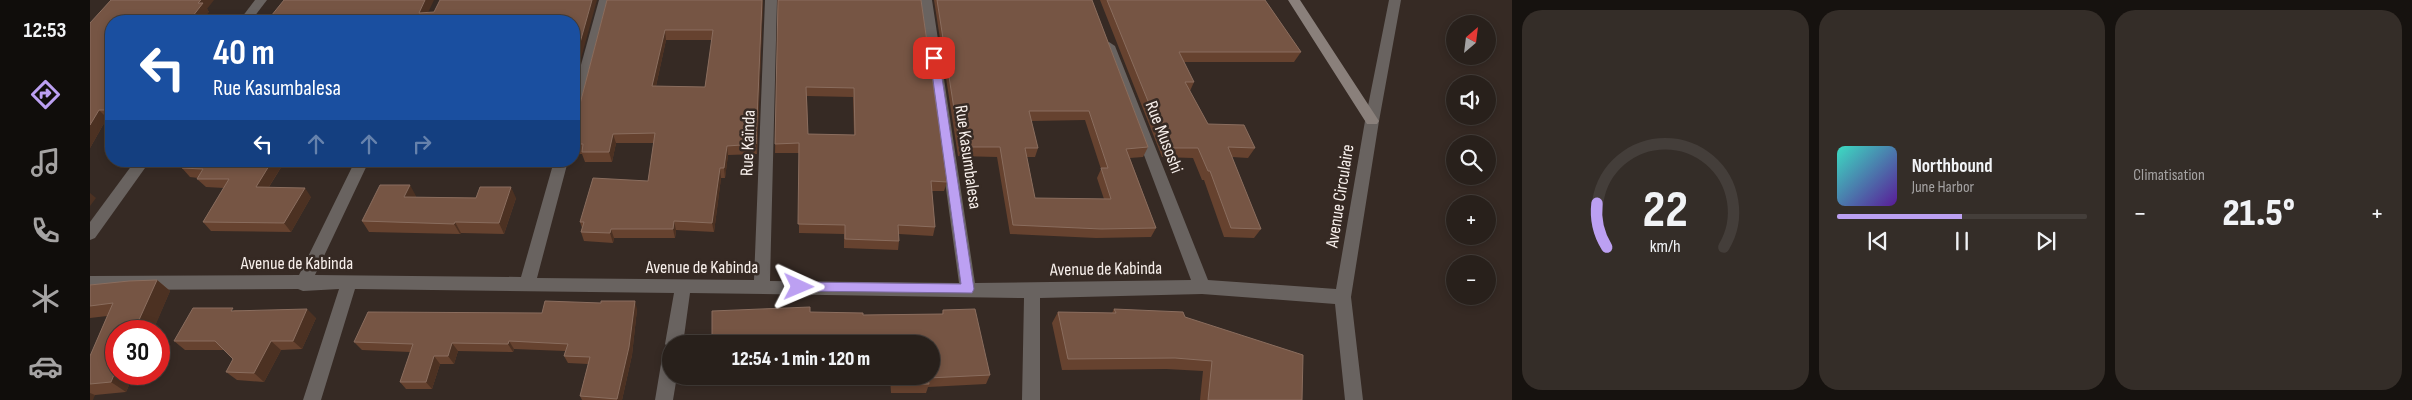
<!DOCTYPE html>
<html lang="fr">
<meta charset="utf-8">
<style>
body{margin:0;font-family:"Sofia Sans Condensed",sans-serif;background:#342d28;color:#f1f3f6;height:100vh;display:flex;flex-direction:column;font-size:19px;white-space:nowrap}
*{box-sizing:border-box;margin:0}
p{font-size:16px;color:#a5a3a3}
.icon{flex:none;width:28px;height:28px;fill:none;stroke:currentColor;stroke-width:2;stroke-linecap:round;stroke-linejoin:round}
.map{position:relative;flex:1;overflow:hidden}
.details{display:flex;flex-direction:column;gap:10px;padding:10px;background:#16120f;width:900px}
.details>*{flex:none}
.guide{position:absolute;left:15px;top:15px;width:475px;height:152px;border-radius:20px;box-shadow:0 2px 8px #0003,0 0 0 1px #443e3a;background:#1a4fa0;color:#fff;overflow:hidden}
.needle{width:32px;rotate:28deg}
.tools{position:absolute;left:1356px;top:15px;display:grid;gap:10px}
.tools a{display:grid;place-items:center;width:50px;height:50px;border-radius:50%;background:#28201b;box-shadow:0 2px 8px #0003,0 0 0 1px #443e3a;font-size:25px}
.speed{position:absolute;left:15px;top:320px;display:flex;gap:10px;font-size:25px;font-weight:700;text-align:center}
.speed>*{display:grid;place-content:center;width:65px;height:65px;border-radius:50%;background:#28201b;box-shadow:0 2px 8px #0003,0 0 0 1px #443e3a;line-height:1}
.speed .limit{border:8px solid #d22;background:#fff;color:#111}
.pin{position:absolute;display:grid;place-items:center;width:42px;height:42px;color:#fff;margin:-21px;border-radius:10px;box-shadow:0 2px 8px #0006}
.me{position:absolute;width:55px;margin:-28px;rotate:91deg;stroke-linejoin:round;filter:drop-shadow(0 0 4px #0008)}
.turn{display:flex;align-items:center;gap:18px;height:105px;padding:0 25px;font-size:22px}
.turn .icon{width:65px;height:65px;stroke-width:2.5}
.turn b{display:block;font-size:35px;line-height:42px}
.lanes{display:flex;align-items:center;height:48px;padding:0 25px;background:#0003;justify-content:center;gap:25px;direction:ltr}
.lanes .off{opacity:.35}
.big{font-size:38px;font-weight:800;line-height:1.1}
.details .card{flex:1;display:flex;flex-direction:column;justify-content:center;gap:8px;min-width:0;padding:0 18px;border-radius:20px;background:#342d28}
.details .dial{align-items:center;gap:0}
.dial svg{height:130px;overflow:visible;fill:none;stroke:#443e3a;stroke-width:7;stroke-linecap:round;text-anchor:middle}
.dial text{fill:#f1f3f6;stroke:none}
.song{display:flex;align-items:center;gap:15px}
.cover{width:60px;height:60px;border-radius:8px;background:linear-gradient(135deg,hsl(170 70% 55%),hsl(270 70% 35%))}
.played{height:5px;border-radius:2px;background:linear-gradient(90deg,#bca0f2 50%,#443e3a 50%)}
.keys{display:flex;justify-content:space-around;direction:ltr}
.heat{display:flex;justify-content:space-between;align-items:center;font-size:28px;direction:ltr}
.details .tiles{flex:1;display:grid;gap:10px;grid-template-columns:repeat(3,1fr)}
.trip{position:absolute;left:572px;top:335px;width:278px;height:50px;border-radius:25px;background:#28201b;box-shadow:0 2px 8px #0003,0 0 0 1px #443e3a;font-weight:800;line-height:50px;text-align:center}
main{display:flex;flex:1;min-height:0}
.tab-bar{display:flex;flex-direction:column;width:90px;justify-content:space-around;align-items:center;background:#100d0b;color:#a5a3a3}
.tab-bar .icon{width:35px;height:35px}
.tab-bar .selected{color:#bca0f2}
.tab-bar b{font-size:22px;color:#f1f3f6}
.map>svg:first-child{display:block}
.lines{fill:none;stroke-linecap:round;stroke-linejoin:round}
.street{fill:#696360;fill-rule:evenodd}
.secondary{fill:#8a807b;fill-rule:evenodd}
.wall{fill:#66422f;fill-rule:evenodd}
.shaded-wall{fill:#4c3122}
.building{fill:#765544;stroke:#8a6d5e;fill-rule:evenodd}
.route{fill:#bca0f2;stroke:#7a689d}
.labels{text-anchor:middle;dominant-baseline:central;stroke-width:5;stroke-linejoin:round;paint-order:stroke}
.street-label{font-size:18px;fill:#f8f0ec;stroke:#362a24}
</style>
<main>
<nav class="tab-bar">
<b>12:53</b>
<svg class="icon selected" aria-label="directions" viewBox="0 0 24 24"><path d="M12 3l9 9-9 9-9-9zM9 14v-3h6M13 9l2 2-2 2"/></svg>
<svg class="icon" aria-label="music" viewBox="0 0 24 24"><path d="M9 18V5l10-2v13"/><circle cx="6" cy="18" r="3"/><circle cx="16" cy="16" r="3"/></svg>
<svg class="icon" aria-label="phone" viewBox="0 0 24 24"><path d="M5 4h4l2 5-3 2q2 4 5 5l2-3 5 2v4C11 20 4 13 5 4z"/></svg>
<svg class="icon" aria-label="climate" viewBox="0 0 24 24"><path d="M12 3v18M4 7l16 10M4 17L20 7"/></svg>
<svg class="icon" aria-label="car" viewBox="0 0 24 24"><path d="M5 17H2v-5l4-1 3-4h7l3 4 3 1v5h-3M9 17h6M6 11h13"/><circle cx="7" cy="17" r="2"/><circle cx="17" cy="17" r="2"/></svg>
</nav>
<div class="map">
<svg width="1422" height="400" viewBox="0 0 1422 400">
<rect width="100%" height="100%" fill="#362a24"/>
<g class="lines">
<g class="street">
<polygon points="165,0 177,0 161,21 149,21"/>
<polygon points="509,0 521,0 491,113 484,118 484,90"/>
<polygon points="675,0 687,0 680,281 869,283 830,0 842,0 885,283 1101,280 1013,46 1019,42 1025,46 1118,280 1246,289 1275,121 1299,0 1311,0 1289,121 1261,297 1273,400 1255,400 1245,304 1112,294 950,298 950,400 932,400 934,298 600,293 593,344 581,344 581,376 587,376 583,400 565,400 572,358 575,352 580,350 575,344 584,293 265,289 231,400 213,400 249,289 213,291 208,289 0,290 0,276 209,275 265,161 279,161 225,275 431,277 464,161 478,161 447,278 664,280"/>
<polygon points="45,161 60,161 5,238 0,240 0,222"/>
</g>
<polygon class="secondary" points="1198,0 1210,0 1287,118 1289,121 1287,124 1277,124"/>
</g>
<g class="wall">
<path d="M517,0H673L667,154L638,155L635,178H631L624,232L586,230L585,238H524L523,243L494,241L491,232L492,228L490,222L558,181L564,143H526L522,162H495L492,154H484V108L490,104ZM576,40H622L615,87L566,86Z"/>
<path d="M688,0L857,182L854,191H842L845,227L843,236L809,234V241L808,250L754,248V234L709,233V153H685ZM717,96L763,97L764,135L718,134Z"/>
<path d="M844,0H1002L1058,147L1053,157L1040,158L1066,228L1061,237L1006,238L920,234L907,157L868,156ZM995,120L1011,169L1007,178L1014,199L945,198L937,157H945L948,148L941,121Z"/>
<polygon points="1010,0 1175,0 1211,52 1204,62 1094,62 1104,82 1100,91 1118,124 1165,148 1158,158 1142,157 1171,229 1164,238 1134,237 1114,180 1112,180 1103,158 1072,157"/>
<polygon points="117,9 119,12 21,21 21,118 17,118 0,148 0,23"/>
<polygon points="195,161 179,187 221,197 201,232 121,231 113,222 134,188 116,187 107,179 108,178 100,177 92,168"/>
<polygon points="326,196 326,197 426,198 414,234 371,233 370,234 279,232 272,221"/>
<polygon points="67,280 80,291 36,392 5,395 0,400 0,356 17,316 0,318 0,285"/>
<polygon points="547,309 542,355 532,400 492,400 490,396 498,364 478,363 474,356 475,351 424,349 423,352 368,351 364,364 350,364 342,389 316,389 310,382 320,352 272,350 264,342 452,313"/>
<polygon points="1024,309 1095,317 1212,400 1110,400 1113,371 1076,369 972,370 962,323 968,312 1022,313"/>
<polygon points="145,310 226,318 212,349 191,350 174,382 147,380 136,372 143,359 134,350 95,350 84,341"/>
<polygon points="853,310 900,375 896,384 838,387 836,393 801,393 800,378 722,377 721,379 680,379 679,376 841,376 841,344 622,344 622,311 720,312 773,315 852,314"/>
</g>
<g class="shaded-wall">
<polygon points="111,0 124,0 117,9 119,12 112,21 99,21 108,3"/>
<polygon points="335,0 344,0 334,21 329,13"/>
<polygon points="502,0 507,0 484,84 484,64"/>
<polygon points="672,0 673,0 667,154 666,144"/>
<polygon points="575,30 576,40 564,95 562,86"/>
<polygon points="21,106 21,114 17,110"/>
<polygon points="9,110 17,118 0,148 0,125"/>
<polygon points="523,134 526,143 522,162 519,152"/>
<polygon points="637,146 638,155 635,178 634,168"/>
<polygon points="182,161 195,161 173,196 166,187"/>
<polygon points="630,168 631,178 624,232 622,223"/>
<polygon points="320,185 326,196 321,207 314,197"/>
<polygon points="421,187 426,198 414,234 409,223"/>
<polygon points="215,188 221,197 201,232 194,223"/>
<polygon points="0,193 6,198 0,206"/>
<polygon points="584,221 586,230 585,238 583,229"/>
<polygon points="365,222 371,233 370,234 364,224"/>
<polygon points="521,229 524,238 523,243 520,233"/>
<polygon points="67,280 80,291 63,331 44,331"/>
<polygon points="545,301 547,309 542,355 532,400 527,400"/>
<polygon points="217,309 226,318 212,349 203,341"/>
<polygon points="181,341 191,350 174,382 164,373"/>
<polygon points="419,341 424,349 423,352 418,344"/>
<polygon points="362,343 368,351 364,364 358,356"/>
<polygon points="344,356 350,364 342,389 336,382"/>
<polygon points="26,370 26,374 44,374 36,392 21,382"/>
<polygon points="0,393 5,395 3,400 0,400"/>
</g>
<g class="building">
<polygon points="21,0 111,0 108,3 113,3 99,21 21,21 21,106 17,110 9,110 0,125 0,23"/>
<polygon points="194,0 335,0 329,13 344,12 350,0 502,0 484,64 484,21 177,21"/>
<path d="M517,0H672L666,144L637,146L634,168H630L622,223L584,221L583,229H521L520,233L491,232L494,222H490L503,178L558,181L565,133L523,134L519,152H492L493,144H484V108L490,104ZM575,30H623L615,87L562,86Z"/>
<path d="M688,0H831L857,182L841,181L845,227L808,225L809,241L755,239V225L708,224L709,143L685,144ZM716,87L764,88L765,135L718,134Z"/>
<path d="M847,0H1002L1058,147L1036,149L1066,228L1011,229L923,225L910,147H870ZM939,111H999L1018,168H1011L1021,199L945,198L935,148H948Z"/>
<polygon points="1017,0 1175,0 1211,52 1089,52 1104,82 1095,82 1118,124 1154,125 1165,148 1138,147 1171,229 1141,228 1120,171 1118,171 1108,148 1077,148"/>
<polygon points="97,161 182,161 166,187 215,188 194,223 113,222 139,179 107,179 113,169 92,168"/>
<polygon points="290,185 320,185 314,197 386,198 390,187 421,187 409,223 365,222 364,224 272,221"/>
<polygon points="67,280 44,331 26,331 26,370 21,382 0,384 0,356 23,303 0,306 0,285 39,281"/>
<polygon points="455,301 511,303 511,301 545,301 539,347 527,399 490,396 500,357 474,356 478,344 419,341 418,344 362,343 358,356 344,356 336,382 310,382 323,344 264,342 278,312 452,313"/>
<polygon points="720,307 720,312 773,313 773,315 853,314 853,310 885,309 900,375 838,378 839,384 803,385 802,376 841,376 841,344 679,344 679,341 622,343 622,311"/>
<polygon points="103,308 143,308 141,311 217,309 203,341 181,341 164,373 136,372 143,359 125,341 84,341"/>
<polygon points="1024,309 1093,312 1095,317 1213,355 1212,400 1118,400 1122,361 1085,358 978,359 968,312 1026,313"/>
</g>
<polygon class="route" points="844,55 849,58 884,289 882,293 705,291 703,287 705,283 709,282 871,284 840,58"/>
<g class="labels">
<g class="street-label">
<text transform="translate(1074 137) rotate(69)">Rue Musoshi</text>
<text transform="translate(658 143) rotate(-88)">Rue Kaïnda</text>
<text transform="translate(878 157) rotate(82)">Rue Kasumbalesa</text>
<text transform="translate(1250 196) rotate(-81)">Avenue Circulaire</text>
<text x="207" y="263">Avenue de Kabinda</text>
<text x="612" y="267">Avenue de Kabinda</text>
<text transform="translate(1016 269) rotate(-1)">Avenue de Kabinda</text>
</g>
</g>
</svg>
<div class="tools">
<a><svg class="needle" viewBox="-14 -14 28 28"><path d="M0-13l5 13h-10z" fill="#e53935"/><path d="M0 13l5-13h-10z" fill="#a5a3a3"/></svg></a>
<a><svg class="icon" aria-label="sound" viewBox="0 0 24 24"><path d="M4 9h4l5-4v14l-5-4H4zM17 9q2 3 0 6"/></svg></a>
<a><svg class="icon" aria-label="search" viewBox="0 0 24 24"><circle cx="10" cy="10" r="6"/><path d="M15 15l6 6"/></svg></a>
<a>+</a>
<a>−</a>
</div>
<div class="speed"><div class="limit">30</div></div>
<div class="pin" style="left:844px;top:58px;background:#d93025"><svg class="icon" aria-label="arrive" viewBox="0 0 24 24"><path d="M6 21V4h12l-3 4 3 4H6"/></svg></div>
<svg class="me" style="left:709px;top:287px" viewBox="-20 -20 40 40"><path d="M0-17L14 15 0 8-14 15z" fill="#bca0f2" stroke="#fff" stroke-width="4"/></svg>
<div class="trip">12:54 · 1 min · 120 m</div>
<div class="guide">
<div class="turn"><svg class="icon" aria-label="left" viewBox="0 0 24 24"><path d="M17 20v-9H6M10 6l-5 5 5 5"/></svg><div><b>40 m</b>Rue Kasumbalesa</div></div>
<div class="lanes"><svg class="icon" aria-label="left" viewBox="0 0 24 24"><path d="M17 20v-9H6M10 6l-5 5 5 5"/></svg><svg class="icon off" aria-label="ahead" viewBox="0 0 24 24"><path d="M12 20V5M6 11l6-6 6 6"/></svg><svg class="icon off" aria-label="ahead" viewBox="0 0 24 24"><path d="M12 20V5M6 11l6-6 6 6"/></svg><svg class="icon off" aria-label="right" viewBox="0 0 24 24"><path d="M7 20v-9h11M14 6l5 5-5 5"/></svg></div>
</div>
</div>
<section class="details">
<div class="tiles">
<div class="card dial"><svg viewBox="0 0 100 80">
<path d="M14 69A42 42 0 1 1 86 69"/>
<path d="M14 69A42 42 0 0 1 8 42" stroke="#bca0f2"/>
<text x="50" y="56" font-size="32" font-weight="700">22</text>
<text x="50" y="72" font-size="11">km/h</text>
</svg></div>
<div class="card">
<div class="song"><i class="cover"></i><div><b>Northbound</b><p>June Harbor</p></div></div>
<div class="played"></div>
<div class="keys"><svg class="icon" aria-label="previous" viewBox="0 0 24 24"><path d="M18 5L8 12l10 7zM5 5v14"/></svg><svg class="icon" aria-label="pause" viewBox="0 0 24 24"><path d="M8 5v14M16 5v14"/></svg><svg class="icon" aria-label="next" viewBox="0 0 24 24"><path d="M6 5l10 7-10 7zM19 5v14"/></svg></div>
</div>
<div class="card"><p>Climatisation</p>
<div class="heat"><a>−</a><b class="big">21.5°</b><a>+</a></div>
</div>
</div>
</section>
</main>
